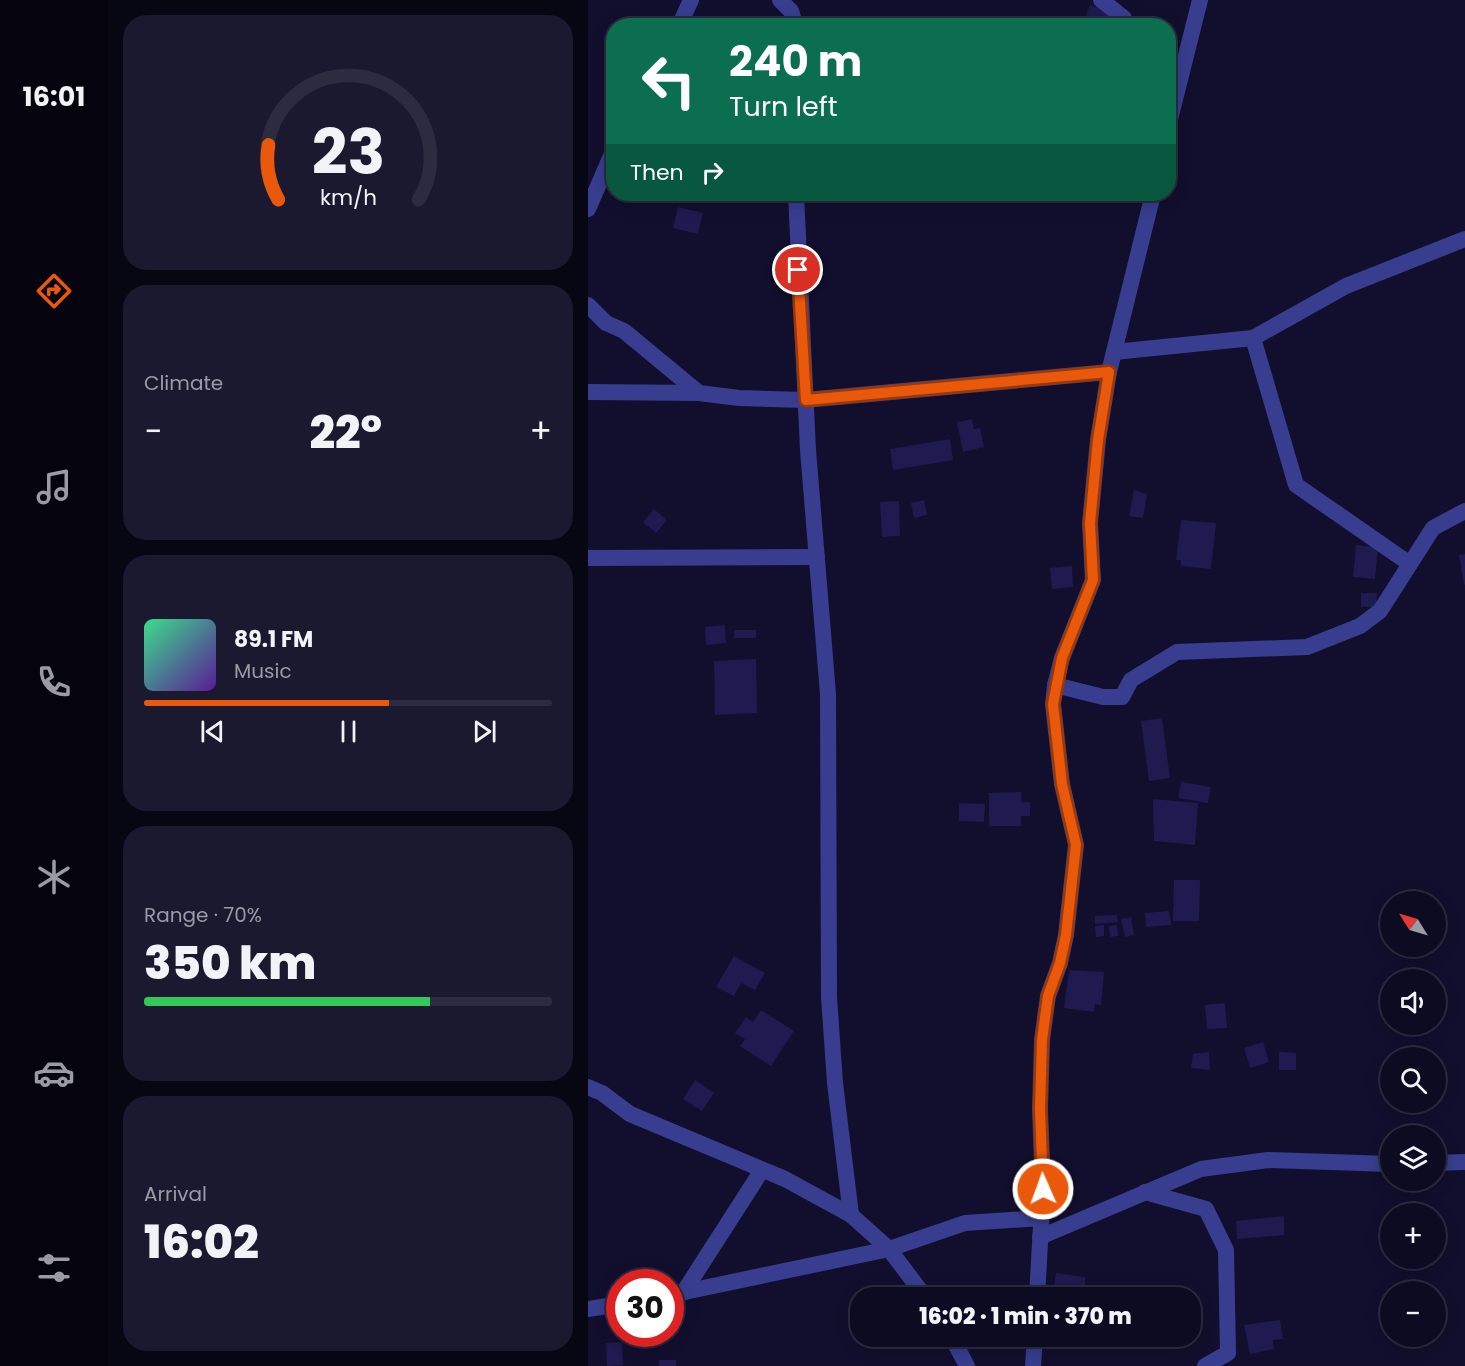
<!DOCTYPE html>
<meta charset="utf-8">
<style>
body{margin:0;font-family:Poppins,sans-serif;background:#1b192f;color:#f1f3f6;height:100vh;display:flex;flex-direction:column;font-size:22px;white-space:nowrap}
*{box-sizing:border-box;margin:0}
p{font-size:20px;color:#9a9ba5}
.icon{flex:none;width:33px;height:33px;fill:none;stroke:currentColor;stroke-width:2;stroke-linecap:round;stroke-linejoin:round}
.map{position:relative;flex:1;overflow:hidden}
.drawer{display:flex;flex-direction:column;gap:15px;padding:15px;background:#070613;width:480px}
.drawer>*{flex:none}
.banner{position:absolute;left:18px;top:18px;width:570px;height:183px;border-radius:24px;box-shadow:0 3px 15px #0003,0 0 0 2px #2d2b40;background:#0b6e4f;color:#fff;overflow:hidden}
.needle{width:39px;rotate:307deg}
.fabs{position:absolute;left:792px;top:891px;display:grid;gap:12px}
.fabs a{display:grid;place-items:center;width:66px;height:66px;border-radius:50%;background:#0d0b22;box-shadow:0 3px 15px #0003,0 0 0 2px #2d2b40;font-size:30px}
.speed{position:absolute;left:18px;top:1269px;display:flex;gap:12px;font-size:30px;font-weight:700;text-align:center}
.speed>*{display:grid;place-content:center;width:78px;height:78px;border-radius:50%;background:#0d0b22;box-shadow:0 3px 15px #0003,0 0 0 2px #2d2b40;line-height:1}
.speed .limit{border:9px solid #d22;background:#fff;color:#111}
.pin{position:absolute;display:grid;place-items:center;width:51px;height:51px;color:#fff;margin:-26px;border:3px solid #fff;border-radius:50%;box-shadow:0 2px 6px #0007}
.me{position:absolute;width:66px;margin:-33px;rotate:358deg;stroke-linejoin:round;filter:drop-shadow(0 0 4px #0008)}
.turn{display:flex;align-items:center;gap:21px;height:126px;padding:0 24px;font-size:27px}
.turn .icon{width:78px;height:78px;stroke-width:2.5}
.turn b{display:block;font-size:42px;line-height:51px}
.then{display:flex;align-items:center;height:57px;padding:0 24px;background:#0003;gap:12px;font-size:22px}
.big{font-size:45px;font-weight:800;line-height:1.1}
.drawer .card{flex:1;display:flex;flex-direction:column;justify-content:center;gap:9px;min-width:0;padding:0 21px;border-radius:24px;background:#1b192f}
.drawer .dial{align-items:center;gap:0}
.dial svg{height:156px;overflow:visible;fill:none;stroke:#2d2b40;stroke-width:7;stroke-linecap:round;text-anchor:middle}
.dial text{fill:#f1f3f6;stroke:none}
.song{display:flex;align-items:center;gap:18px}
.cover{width:72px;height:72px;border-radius:9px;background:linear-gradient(135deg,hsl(150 70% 55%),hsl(270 70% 35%))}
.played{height:6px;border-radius:3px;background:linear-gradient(90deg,#ea580c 60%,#2d2b40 60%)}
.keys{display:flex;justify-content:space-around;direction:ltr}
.heat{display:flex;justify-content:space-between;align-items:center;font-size:33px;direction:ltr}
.charge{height:9px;border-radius:4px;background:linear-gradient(90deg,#34c759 70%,#2d2b40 0)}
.trip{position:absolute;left:262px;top:1287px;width:351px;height:60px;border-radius:24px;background:#0d0b22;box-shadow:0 3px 15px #0003,0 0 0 2px #2d2b40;font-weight:800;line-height:60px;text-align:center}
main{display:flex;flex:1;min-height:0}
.tabs{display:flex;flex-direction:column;width:108px;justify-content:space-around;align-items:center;background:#05040e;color:#9a9ba5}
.tabs .icon{width:42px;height:42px}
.tabs .active{color:#ea580c}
.tabs b{font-size:27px;color:#f1f3f6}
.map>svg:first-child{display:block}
.building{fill:#1f1a4f}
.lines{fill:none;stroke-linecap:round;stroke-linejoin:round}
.minor{stroke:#383d8f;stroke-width:16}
.route-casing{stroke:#983908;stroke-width:15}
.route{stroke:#ea580c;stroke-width:10}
</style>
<main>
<nav class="tabs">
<b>16:01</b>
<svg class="icon active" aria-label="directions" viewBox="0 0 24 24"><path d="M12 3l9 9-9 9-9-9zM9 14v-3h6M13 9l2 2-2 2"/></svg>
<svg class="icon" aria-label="music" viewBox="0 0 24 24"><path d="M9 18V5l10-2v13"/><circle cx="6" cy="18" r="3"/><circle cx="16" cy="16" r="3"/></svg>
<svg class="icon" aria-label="phone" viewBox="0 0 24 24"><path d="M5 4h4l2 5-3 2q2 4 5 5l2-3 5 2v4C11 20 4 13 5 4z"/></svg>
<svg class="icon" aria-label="climate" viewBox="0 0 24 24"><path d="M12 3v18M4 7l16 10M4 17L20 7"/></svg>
<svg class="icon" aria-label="car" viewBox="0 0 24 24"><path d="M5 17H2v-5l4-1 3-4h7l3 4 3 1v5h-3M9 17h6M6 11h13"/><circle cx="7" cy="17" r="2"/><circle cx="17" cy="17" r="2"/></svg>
<svg class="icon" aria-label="filters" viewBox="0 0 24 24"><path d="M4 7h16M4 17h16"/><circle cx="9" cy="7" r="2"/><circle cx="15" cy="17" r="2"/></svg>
</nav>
<section class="drawer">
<div class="card dial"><svg viewBox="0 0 100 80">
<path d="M14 69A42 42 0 1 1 86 69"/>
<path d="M14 69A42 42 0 0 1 9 41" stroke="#ea580c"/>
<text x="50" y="56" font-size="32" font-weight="700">23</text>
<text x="50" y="72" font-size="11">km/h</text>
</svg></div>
<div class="card"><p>Climate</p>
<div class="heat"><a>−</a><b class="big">22°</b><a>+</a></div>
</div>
<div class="card">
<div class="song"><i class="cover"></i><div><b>89.1 FM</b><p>Music</p></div></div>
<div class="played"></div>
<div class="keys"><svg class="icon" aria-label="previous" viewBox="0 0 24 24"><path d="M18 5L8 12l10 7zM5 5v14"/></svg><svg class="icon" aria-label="pause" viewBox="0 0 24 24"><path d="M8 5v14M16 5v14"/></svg><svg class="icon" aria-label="next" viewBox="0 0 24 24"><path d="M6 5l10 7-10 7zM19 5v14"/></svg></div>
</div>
<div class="card"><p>Range · 70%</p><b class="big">350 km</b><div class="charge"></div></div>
<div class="card"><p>Arrival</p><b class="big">16:02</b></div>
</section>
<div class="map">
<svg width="877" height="1366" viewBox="0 0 877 1366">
<rect width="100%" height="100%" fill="#110f2d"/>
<g class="building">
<polygon points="502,5 529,15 526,22 531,26 494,26"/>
<polygon points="90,207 115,213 110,234 85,228"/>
<polygon points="384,419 386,429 392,428 396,447 375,452 369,422"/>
<polygon points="362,439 365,460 305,470 302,449"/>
<polygon points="546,490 559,494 555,518 541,516"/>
<polygon points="336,500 339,515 326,518 323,503"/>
<polygon points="311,501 312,536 294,537 292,502"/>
<polygon points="66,509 79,520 68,533 55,522"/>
<polygon points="593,520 628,523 623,569 593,566 593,560 588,560"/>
<polygon points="768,545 790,547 787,579 765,577"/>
<polygon points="877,554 877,584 876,585 871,555"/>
<polygon points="484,566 485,587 464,589 462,568"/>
<polygon points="773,593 789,593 788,607 773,607"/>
<polygon points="137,625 138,643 118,645 117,627"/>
<rect x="146" y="630" width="22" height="8"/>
<polygon points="168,659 169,713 127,715 126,661"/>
<polygon points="574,718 582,778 561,781 553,721"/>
<polygon points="593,782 623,787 620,803 590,798"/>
<polygon points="433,792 433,802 442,802 442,816 433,816 433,826 401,826 401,793"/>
<polygon points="565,799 610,803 607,845 566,841"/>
<polygon points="371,803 397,804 396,822 371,821"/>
<polygon points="586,880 612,880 611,921 585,921"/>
<polygon points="581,911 583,925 558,927 557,913"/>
<polygon points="529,915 530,922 507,924 507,916"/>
<polygon points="543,917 546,935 537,937 533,919"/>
<polygon points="516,925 516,936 508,937 507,926"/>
<polygon points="529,925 530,936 522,937 521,926"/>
<polygon points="146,956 177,973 167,990 153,983 146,996 128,987"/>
<polygon points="481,970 516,972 513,1005 507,1004 506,1012 476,1008"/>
<polygon points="637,1003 639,1028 619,1029 617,1005"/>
<polygon points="173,1010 206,1031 183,1066 152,1046 157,1039 147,1033 158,1017 165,1022"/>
<polygon points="675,1042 681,1062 662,1068 656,1048"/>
<polygon points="621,1052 622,1070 603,1068 605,1054"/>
<polygon points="691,1052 708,1053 708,1070 691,1070"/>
<polygon points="107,1080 126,1093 114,1111 95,1099"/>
<polygon points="696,1216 696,1235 649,1239 648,1221"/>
<polygon points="468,1273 497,1277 497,1284 505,1292 504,1298 464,1298"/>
<polygon points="692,1320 695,1339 685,1340 686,1349 662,1354 656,1325"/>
<polygon points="34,1342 35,1365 19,1366 18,1343"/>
<rect x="71" y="1360" width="17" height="6"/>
</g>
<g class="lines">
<g class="minor">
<polyline points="192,0 203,11 208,26"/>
<polyline points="513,0 536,18 537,26"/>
<polyline points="91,26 103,0"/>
<polyline points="580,127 612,0"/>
<polyline points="208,194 220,450 240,694 241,997 247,1083 263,1215"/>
<polyline points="0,209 26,149"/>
<polyline points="0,305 18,323 36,331 111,393 151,398 217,400 521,372"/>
<polyline points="665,338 708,485 822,564"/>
<polyline points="526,352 665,338 758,286 877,239"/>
<polyline points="0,392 111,393"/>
<polyline points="0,558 229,557"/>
<polyline points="467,685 515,697 534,697 543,680 589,652 719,647 772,626 792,611 845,528 877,511"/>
<polyline points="0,1087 14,1093 42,1114 197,1179 263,1215 301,1249 338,1298"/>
<polyline points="848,1163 877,1162"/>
<polyline points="557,1192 618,1209 638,1250 640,1353 617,1366"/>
<polyline points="452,1237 613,1169 680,1160 802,1164"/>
<polyline points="95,1293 174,1170"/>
<polyline points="82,1295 301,1249 377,1223 453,1218"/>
<polyline points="449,1298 455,1189 452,1109 454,1040 460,996 472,963 478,935 488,845 474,784 465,704 467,685 474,658 505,580 502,523 510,440 521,372 565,194"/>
<polyline points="0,1309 32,1304"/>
<polyline points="363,1336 379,1366"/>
<polyline points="445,1366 447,1336"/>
</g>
</g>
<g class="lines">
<defs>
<polyline id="route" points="210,270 218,400 521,372 510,440 502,523 505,580 474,658 465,704 474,784 488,845 478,935 472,963 460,996 454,1040 452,1109 455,1189"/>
</defs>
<use href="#route" class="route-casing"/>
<use href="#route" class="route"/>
</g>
</svg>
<div class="fabs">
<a><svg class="needle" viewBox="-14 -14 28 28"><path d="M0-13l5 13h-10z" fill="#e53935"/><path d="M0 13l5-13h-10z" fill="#9a9ba5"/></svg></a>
<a><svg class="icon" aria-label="sound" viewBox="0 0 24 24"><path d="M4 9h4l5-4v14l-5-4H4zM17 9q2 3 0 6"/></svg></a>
<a><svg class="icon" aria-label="search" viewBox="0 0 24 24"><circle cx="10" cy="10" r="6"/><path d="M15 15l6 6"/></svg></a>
<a><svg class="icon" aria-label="layers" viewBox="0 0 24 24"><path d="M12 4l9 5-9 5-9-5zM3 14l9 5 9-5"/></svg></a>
<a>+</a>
<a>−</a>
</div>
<div class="speed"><div class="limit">30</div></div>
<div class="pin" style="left:210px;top:270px;background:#d93025"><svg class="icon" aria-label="arrive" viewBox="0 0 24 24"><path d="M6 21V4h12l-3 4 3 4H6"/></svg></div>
<svg class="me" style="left:455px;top:1189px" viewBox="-20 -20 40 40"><circle r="17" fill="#ea580c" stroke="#fff" stroke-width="3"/><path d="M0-11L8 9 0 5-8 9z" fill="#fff"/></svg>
<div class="trip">16:02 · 1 min · 370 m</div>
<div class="banner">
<div class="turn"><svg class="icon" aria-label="left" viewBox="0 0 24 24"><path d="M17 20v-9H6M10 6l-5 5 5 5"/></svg><div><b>240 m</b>Turn left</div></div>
<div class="then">Then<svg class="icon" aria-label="right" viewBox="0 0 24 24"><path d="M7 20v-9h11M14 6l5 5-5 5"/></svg></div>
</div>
</div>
</main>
